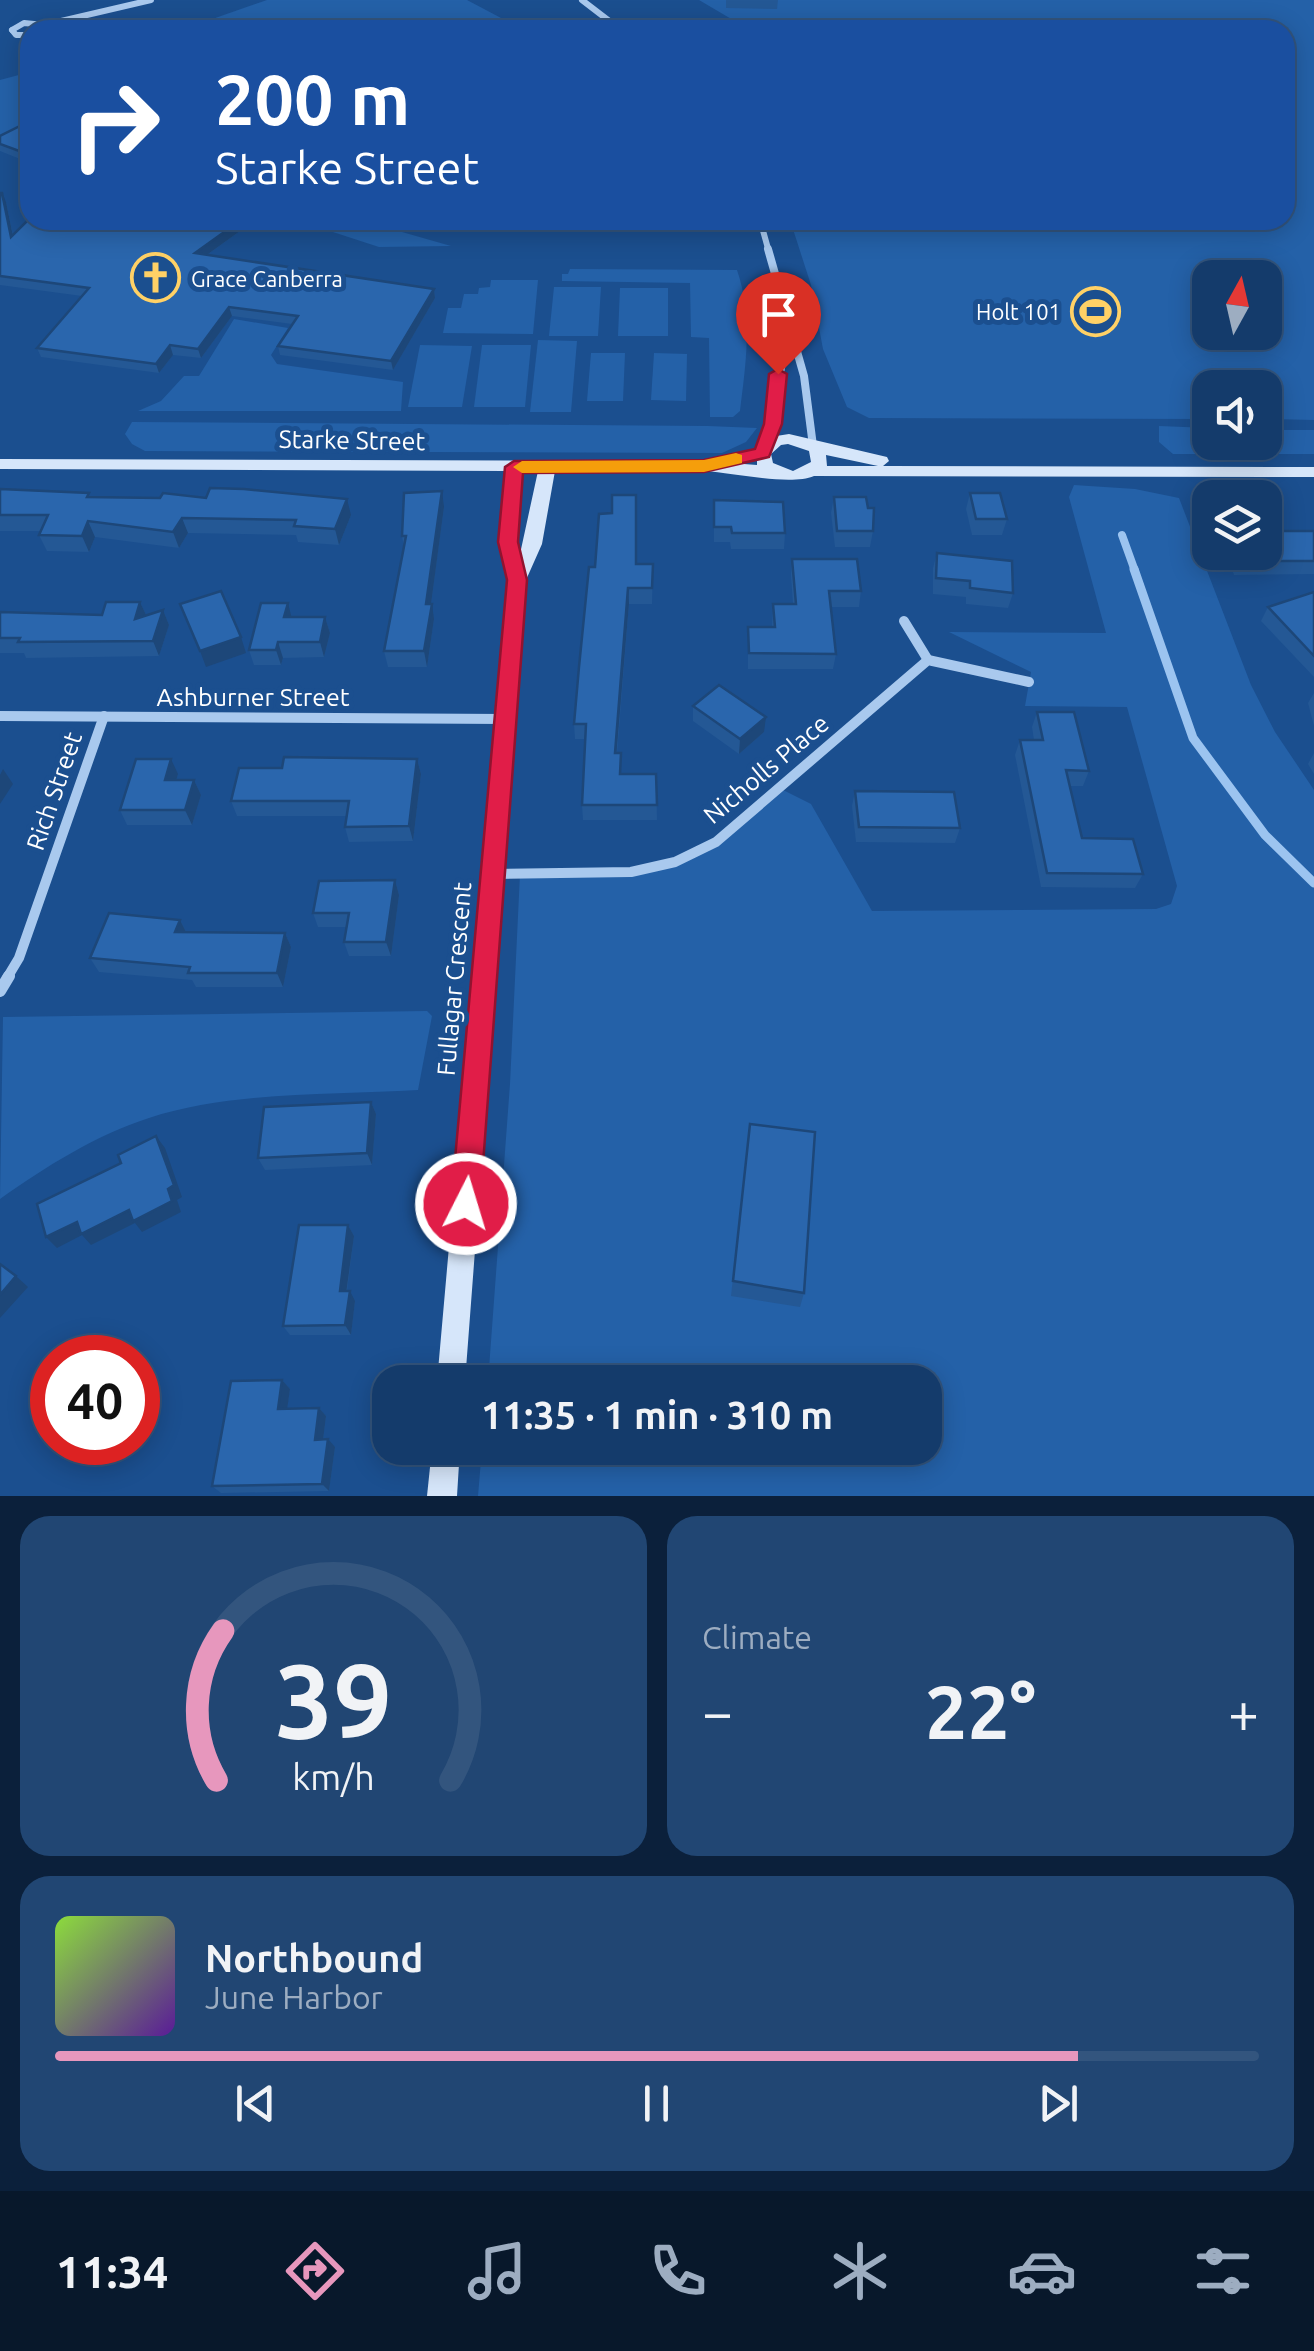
<!DOCTYPE html>
<meta charset="utf-8">
<style>
body{margin:0;font-family:Ubuntu,sans-serif;background:#214673;color:#f1f3f6;height:100vh;display:flex;flex-direction:column;font-size:38px;white-space:nowrap}
*{box-sizing:border-box;margin:0}
p{font-size:32px;color:#9dadc1}
.icon{flex:none;width:55px;height:55px;fill:none;stroke:currentColor;stroke-width:2;stroke-linecap:round;stroke-linejoin:round}
.map{position:relative;height:1496px;overflow:hidden}
.details{display:flex;flex-direction:column;gap:20px;padding:20px;background:#0b203b;flex:1}
.details>*{flex:none}
.top-card{position:absolute;left:20px;top:20px;width:1275px;height:210px;border-radius:30px;box-shadow:0 5px 25px #0003,0 0 0 2px #33557e;background:#1a4fa0;color:#fff;overflow:hidden}
.needle{width:65px;rotate:8deg}
.buttons{position:absolute;left:1192px;top:260px;display:grid;gap:20px}
.buttons a{display:grid;place-items:center;width:90px;height:90px;border-radius:20px;background:#143b6b;box-shadow:0 5px 25px #0003,0 0 0 2px #33557e;font-size:50px}
.speed{position:absolute;left:30px;top:1335px;display:flex;gap:20px;font-size:50px;font-weight:700;text-align:center}
.speed>*{display:grid;place-content:center;width:130px;height:130px;border-radius:50%;background:#143b6b;box-shadow:0 5px 25px #0003,0 0 0 2px #33557e;line-height:1}
.speed .limit{border:15px solid #d22;background:#fff;color:#111}
.pin{position:absolute;display:grid;place-items:center;width:85px;height:85px;color:#fff;margin:-102px -42px;border-radius:50% 50% 50% 0;rotate:-45deg;box-shadow:0 0 10px #0007}
.pin .icon{rotate:45deg}
.me{position:absolute;width:110px;margin:-55px;rotate:5deg;stroke-linejoin:round;filter:drop-shadow(0 0 8px #0008)}
.turn{display:flex;align-items:center;gap:35px;height:210px;padding:0 30px;font-size:45px}
.turn .icon{width:130px;height:130px;stroke-width:2.5}
.turn b{display:block;font-size:70px;line-height:85px}
.big{font-size:75px;font-weight:700;line-height:1.1}
.details .tile{flex:1;display:flex;flex-direction:column;justify-content:center;gap:15px;min-width:0;padding:0 35px;border-radius:30px;background:#214673}
.details .dial{align-items:center;gap:0}
.dial svg{height:260px;overflow:visible;fill:none;stroke:#33557e;stroke-width:7;stroke-linecap:round;text-anchor:middle}
.dial text{fill:#f1f3f6;stroke:none}
.song{display:flex;align-items:center;gap:30px}
.cover{width:120px;height:120px;border-radius:15px;background:linear-gradient(135deg,hsl(90 70% 55%),hsl(270 70% 35%))}
.played{height:10px;border-radius:5px;background:linear-gradient(90deg,#e797bd 85%,#33557e 85%)}
.keys{display:flex;justify-content:space-around;direction:ltr}
.heat{display:flex;justify-content:space-between;align-items:center;font-size:55px;direction:ltr}
.details .tiles{flex:1;display:grid;gap:20px;grid-template-columns:1fr 1fr}
.tile:last-child{grid-column:span 2}
.trip{position:absolute;left:372px;top:1365px;width:570px;height:100px;border-radius:30px;background:#143b6b;box-shadow:0 5px 25px #0003,0 0 0 2px #33557e;font-weight:700;line-height:100px;text-align:center}
.tabs{display:flex;height:160px;justify-content:space-around;align-items:center;background:#08182b;color:#9dadc1}
.tabs .icon{width:70px;height:70px}
.tabs .selected{color:#e797bd}
.tabs b{font-size:45px;color:#f1f3f6}
.map>svg:first-child{display:block}
.green{fill:#2461a8;fill-rule:evenodd}
.lines{fill:none;stroke-linecap:round;stroke-linejoin:round}
.stream-far1{stroke:#9cc4f0;stroke-width:8}
.stream{stroke:#9cc4f0;stroke-width:9}
.street-far3{stroke:#a9c9ee;stroke-width:6}
.street-far2{stroke:#a9c9ee;stroke-width:8}
.street-far1{stroke:#a9c9ee;stroke-width:10}
.street{stroke:#a9c9ee;stroke-width:12}
.secondary{fill:#d6e6fa;fill-rule:evenodd}
.wall{fill:#245895}
.shaded-wall{fill:#1d4779}
.building{fill:#2a66ad;stroke:#1d4779;stroke-width:2.5}
.route{fill:#e11d48;stroke:#92132f;stroke-width:2.5}
.slow{fill:#f59e0b}
.labels{text-anchor:middle;dominant-baseline:central;stroke-width:10;stroke-linejoin:round;paint-order:stroke}
.far-poi-label{font-size:22px;fill:#fff;stroke:#1b4f8f;text-anchor:start}
.street-label{font-size:25px;fill:#fff;stroke:#1b4f8f}
</style>
<div class="map">
<svg width="1314" height="1496" viewBox="0 0 1314 1496">
<rect width="100%" height="100%" fill="#1b4f8f"/>
<g class="green">
<polygon points="267,0 467,0 524,30 181,30"/>
<path d="M699,0H1314V420L1265,419V388H1210V419L869,418L847,407L823,349L811,285L791,223L1285,220V30H750ZM1210,278H1265V332H1210Z"/>
<polygon points="30,72 30,123 0,138 0,80"/>
<polygon points="296,220 360,220 451,246 379,247"/>
<path d="M570,269L737,270C753,317 746,363 740,411L733,417H710L709,338L691,337L690,283L562,281V274H568Z"/>
<polygon points="491,280 538,280 533,334 443,333 448,308 461,308 464,294 478,294 479,288 490,287"/>
<polygon points="554,287 601,287 598,336 549,336"/>
<polygon points="620,288 668,288 668,336 618,336"/>
<polygon points="234,319 288,328 271,355 277,364 403,382 401,411 138,411 161,401 184,376 199,376"/>
<polygon points="538,340 577,341 571,412 530,412"/>
<polygon points="420,345 472,346 462,407 408,407"/>
<polygon points="482,345 531,345 525,407 474,407"/>
<polygon points="591,353 625,353 623,401 587,401"/>
<polygon points="654,353 687,354 686,401 651,400"/>
<polygon points="132,422 708,426 757,428 746,442 722,453 145,451 132,444 125,434"/>
<polygon points="1159,426 1210,428 1210,442 1265,442 1265,430 1314,430 1314,454 1173,454 1159,442"/>
<path d="M1074,485L1135,489L1179,498L1251,685L1275,732L1314,790V1496H478L482,1448H925V1382H488L510,1084L520,874C586,874 654,877 712,844C736,830 758,806 779,788L811,804L872,911L1156,909L1171,904L1177,886L1127,707L1025,706L1031,672L949,632L1106,633L1069,497Z"/>
<path d="M427,1011L432,1016L418,1090C333,1095 230,1091 149,1118C94,1136 47,1166 0,1199L3,1017Z"/>
</g>
<g class="lines">
<polyline class="stream-far1" points="1122,535 1135,571"/>
<polyline class="stream" points="1134,569 1193,738 1265,835 1314,883"/>
<g class="street-far3">
<polyline points="582,0 621,30"/>
<polyline points="12,30 24,23 44,25 151,0"/>
<polyline points="12,30 16,35 30,35"/>
<polyline points="760,220 769,252"/>
</g>
<g class="street-far2">
<polyline points="768,249 804,376 813,446"/>
<polyline points="767,446 788,329"/>
</g>
<g class="street-far1">
<polyline points="904,621 928,660"/>
<polyline points="0,716 505,719"/>
<polyline points="494,874 631,872 675,862 716,842 928,660 1029,682"/>
<polyline points="7,978 19,958 104,716"/>
</g>
<polyline class="street" points="0,991 9,976"/>
<g class="secondary">
<path d="M789,434L887,457L889,461L883,466L1314,467V477L814,476C790,486 735,473 705,471C655,469 605,471 555,471L542,544L526,580L465,1382H437L508,580L499,542L505,471L0,469V459L704,461L757,465V449L770,437ZM788,444L809,451L811,462L793,471L773,463L771,454L781,445ZM826,455L878,466H827ZM522,471H538L520,554L517,542Z"/>
<polygon points="432,1448 460,1448 457,1496 427,1496"/>
</g>
</g>
<g class="wall">
<polygon points="726,0 778,0 777,9 726,8"/>
<polygon points="30,121 30,163 0,151 0,136"/>
<polygon points="0,193 6,202 13,235 30,220 246,220 247,226 207,255 434,289 435,298 393,370 280,355 278,346 292,324 232,316 201,358 173,355 159,373 41,357 37,348 82,296 0,285"/>
<polygon points="431,220 453,220 447,225"/>
<polygon points="0,489 91,497 351,515 339,545 298,542 296,535 188,533 179,548 95,537 89,552 47,551 39,535 41,531 0,531"/>
<polygon points="970,493 1007,519 1002,535 972,535 966,509"/>
<polygon points="834,497 873,531 870,547 835,547 831,513"/>
<polygon points="714,500 785,533 784,549 731,549 730,542 714,542"/>
<polygon points="444,507 431,604 434,619 427,667 388,667 384,651 404,547 402,536"/>
<polygon points="1270,531 1314,531 1314,574 1234,575 1226,552 1265,552"/>
<polygon points="937,553 1013,593 1008,608 966,604 966,597 933,594 933,568"/>
<polygon points="792,559 861,591 859,607 831,607 836,654 833,669 748,669 748,627 772,627 773,604 793,604 791,575"/>
<polygon points="636,564 653,564 652,604 629,604 617,753 621,774 656,774 657,820 583,820 582,805 585,739 575,739 574,724 595,567"/>
<polygon points="1314,592 1314,677 1261,621 1268,607"/>
<polygon points="140,602 146,615 163,610 169,625 159,656 26,658 24,653 0,653 0,612 102,615"/>
<polygon points="292,617 325,617 330,633 324,657 283,658 281,665 254,665 249,650"/>
<polygon points="1314,693 1314,726 1308,703"/>
<polygon points="693,706 764,732 739,754 693,721"/>
<polygon points="1037,712 1089,771 1083,786 1069,786 1082,838 1143,874 1135,888 1041,887 1015,755 1020,740 1034,740 1032,727"/>
<polygon points="1314,753 1314,774 1308,764"/>
<polygon points="417,759 421,774 413,841 349,842 345,827 346,816 237,816 231,801 282,768"/>
<polygon points="178,774 176,780 194,780 201,795 192,825 127,825 120,810"/>
<polygon points="855,791 960,828 955,843 856,842 852,806"/>
<polygon points="395,880 399,895 391,956 349,956 344,942 346,927 318,927 313,913"/>
<polygon points="180,920 186,932 285,933 291,947 283,987 196,987 192,980 99,972 90,958"/>
<polygon points="371,1102 376,1114 372,1165 265,1170 258,1158"/>
<polygon points="750,1124 804,1293 800,1307 731,1296"/>
<polygon points="348,1225 354,1236 347,1291 355,1301 351,1335 290,1335 283,1326"/>
<polygon points="282,1380 290,1389 287,1408 319,1408 326,1416 323,1440 335,1447 329,1491 221,1493 212,1486"/>
</g>
<g class="shaded-wall">
<polygon points="2,193 6,202 15,246 11,237"/>
<polygon points="241,220 246,220 247,226 197,262 195,253"/>
<polygon points="434,289 435,298 393,370 391,361"/>
<polygon points="229,307 232,316 201,358 198,349"/>
<polygon points="170,345 173,355 159,373 156,364"/>
<polygon points="442,491 444,507 429,619 426,604"/>
<polygon points="347,499 351,515 339,545 335,529"/>
<polygon points="182,518 188,533 179,548 173,532"/>
<polygon points="88,521 95,537 89,552 82,536"/>
<polygon points="628,588 629,604 615,768 615,753"/>
<polygon points="140,602 147,617 135,619"/>
<polygon points="288,603 292,619 284,617"/>
<polygon points="432,604 434,619 427,667 424,651"/>
<polygon points="163,610 169,625 159,656 153,641"/>
<polygon points="325,617 330,633 324,657 320,642"/>
<polygon points="241,637 246,653 206,667 200,651"/>
<polygon points="278,642 283,658 281,665 276,650"/>
<polygon points="766,717 764,732 739,754 740,739"/>
<polygon points="171,759 178,774 172,795 165,780"/>
<polygon points="417,759 421,774 413,841 409,826"/>
<polygon points="3,769 13,784 0,804 0,775"/>
<polygon points="194,780 201,795 192,825 185,810"/>
<polygon points="395,880 399,895 391,956 386,942"/>
<polygon points="180,920 187,934 175,932"/>
<polygon points="285,933 291,947 283,987 277,973"/>
<polygon points="371,1102 376,1114 372,1165 367,1153"/>
<polygon points="156,1136 165,1148 182,1197 177,1200 181,1212 142,1232 135,1223 91,1245 82,1235 57,1248 46,1237 77,1222 168,1189"/>
<polygon points="348,1225 354,1236 345,1301 340,1291"/>
<polygon points="16,1276 28,1287 0,1318 0,1295"/>
<polygon points="350,1291 355,1301 351,1335 345,1325"/>
<polygon points="282,1380 290,1389 286,1417 278,1409"/>
<polygon points="319,1408 326,1416 322,1448 315,1440"/>
<polygon points="328,1439 335,1447 329,1491 322,1484"/>
</g>
<g class="building">
<polygon points="30,121 30,155 0,144 0,136"/>
<polygon points="0,193 2,193 11,237 30,218 30,220 241,220 195,253 434,289 391,361 278,346 298,316 229,307 198,349 170,345 156,364 37,348 89,288 0,276"/>
<polygon points="210,488 244,489 347,499 335,529 294,526 296,520 182,518 173,532 88,521 82,536 39,535 48,515 0,515 0,489 89,493 87,497 160,498 163,493 206,498"/>
<polygon points="442,491 426,604 432,604 424,651 384,651 406,536 402,536 404,493"/>
<polygon points="970,493 1000,493 1007,519 976,519"/>
<polygon points="612,495 636,495 636,564 653,564 652,588 628,588 615,753 621,753 620,774 656,774 657,805 582,805 586,724 574,724 579,667 589,567 595,567 599,514 612,513"/>
<polygon points="834,497 866,497 868,508 874,508 873,531 837,531"/>
<polygon points="714,500 783,502 785,533 732,533 731,527 714,527"/>
<polygon points="1265,519 1270,531 1314,531 1314,561 1240,561 1237,552 1265,552"/>
<polygon points="937,553 1012,561 1013,593 970,588 970,581 936,578"/>
<polygon points="792,559 857,559 861,591 829,591 836,654 749,653 748,627 775,627 773,604 796,604"/>
<polygon points="221,591 241,637 200,651 180,604"/>
<polygon points="1314,592 1314,656 1268,607"/>
<polygon points="106,602 140,602 135,619 163,610 153,641 18,642 20,638 0,638 0,612 102,615"/>
<polygon points="261,603 288,603 284,617 325,617 320,642 278,642 276,650 249,650"/>
<polygon points="719,685 766,717 740,739 693,706"/>
<polygon points="1037,712 1074,712 1089,771 1066,770 1082,838 1133,839 1143,874 1047,873 1020,740 1043,740"/>
<polygon points="284,757 417,759 409,826 345,827 349,801 231,801 239,768 282,768"/>
<polygon points="136,759 171,759 165,780 194,780 185,810 120,810"/>
<polygon points="855,791 954,792 960,828 859,827"/>
<polygon points="395,880 386,942 344,942 349,913 313,913 319,881"/>
<polygon points="109,913 180,920 175,932 285,933 277,973 188,973 190,967 90,958"/>
<polygon points="371,1102 367,1153 258,1158 264,1107"/>
<polygon points="750,1124 815,1132 804,1293 733,1281"/>
<polygon points="156,1136 174,1185 168,1189 172,1201 133,1221 129,1210 81,1234 77,1222 46,1237 37,1204 121,1163 118,1155"/>
<polygon points="299,1225 348,1225 340,1291 350,1291 345,1325 283,1326"/>
<polygon points="0,1264 16,1276 0,1295"/>
<polygon points="282,1380 278,1409 319,1408 315,1440 328,1439 322,1484 212,1486 231,1381"/>
</g>
<polygon class="route" points="778,369 787,374 782,424 769,457 704,472 523,473 518,542 527,580 480,1204 476,1214 466,1219 455,1214 451,1204 507,580 498,542 505,467 514,461 704,460 755,449 764,424 769,374"/>
<polygon class="slow" points="736,453 742,455 742,463 704,472 522,473 513,467 522,461 704,460"/>
<defs>
<symbol id="church-ring" viewBox="-11 -11 22 22"><circle r="9.5" fill="#1b4f8f" stroke="#ffd166" stroke-width="1.5"/><path d="M-1.2-6h2.4v3.5h3.3v2.4h-3.3V6h-2.4V-.1h-3.3v-2.4h3.3Z" fill="#ffd166"/></symbol>
<symbol id="stadium-ring" viewBox="-11 -11 22 22"><circle r="9.5" fill="#1b4f8f" stroke="#ffd166" stroke-width="1.5"/><path d="M0-5a6.5 5 0 1 0 0 10a6.5 5 0 1 0 0-10ZM-3.5-1.8h7v3.6h-7Z" fill="#ffd166"/></symbol>
</defs>
<g fill-rule="evenodd">
<use href="#church-ring" x="128" y="250" width="55" height="55"/>
<use href="#stadium-ring" x="1068" y="284" width="55" height="55"/>
</g>
<g class="labels">
<g class="far-poi-label">
<text x="191" y="278">Grace Canberra</text>
<text x="1061" y="311" text-anchor="end">Holt 101</text>
</g>
<g class="street-label">
<text transform="translate(352 440) rotate(1)">Starke Street</text>
<text x="253" y="697">Ashburner Street</text>
<text transform="translate(766 769) rotate(-40)">Nicholls Place</text>
<text transform="translate(54 791) rotate(-71)">Rich Street</text>
<text transform="translate(454 979) rotate(-85)">Fullagar Crescent</text>
</g>
</g>
</svg>
<div class="buttons">
<a><svg class="needle" viewBox="-14 -14 28 28"><path d="M0-13l5 13h-10z" fill="#e53935"/><path d="M0 13l5-13h-10z" fill="#9dadc1"/></svg></a>
<a><svg class="icon" aria-label="sound" viewBox="0 0 24 24"><path d="M4 9h4l5-4v14l-5-4H4zM17 9q2 3 0 6"/></svg></a>
<a><svg class="icon" aria-label="layers" viewBox="0 0 24 24"><path d="M12 4l9 5-9 5-9-5zM3 14l9 5 9-5"/></svg></a>
</div>
<div class="speed"><div class="limit">40</div></div>
<div class="pin" style="left:778px;top:374px;background:#d93025"><svg class="icon" aria-label="arrive" viewBox="0 0 24 24"><path d="M6 21V4h12l-3 4 3 4H6"/></svg></div>
<svg class="me" style="left:466px;top:1204px" viewBox="-20 -20 40 40"><circle r="17" fill="#e11d48" stroke="#fff" stroke-width="3"/><path d="M0-11L8 9 0 5-8 9z" fill="#fff"/></svg>
<div class="trip">11:35 · 1 min · 310 m</div>
<div class="top-card">
<div class="turn"><svg class="icon" aria-label="right" viewBox="0 0 24 24"><path d="M7 20v-9h11M14 6l5 5-5 5"/></svg><div><b>200 m</b>Starke Street</div></div>
</div>
</div>
<section class="details">
<div class="tiles">
<div class="tile dial"><svg viewBox="0 0 100 80">
<path d="M14 69A42 42 0 1 1 86 69"/>
<path d="M14 69A42 42 0 0 1 16 23" stroke="#e797bd"/>
<text x="50" y="56" font-size="32" font-weight="700">39</text>
<text x="50" y="72" font-size="11">km/h</text>
</svg></div>
<div class="tile"><p>Climate</p>
<div class="heat"><a>−</a><b class="big">22°</b><a>+</a></div>
</div>
<div class="tile">
<div class="song"><i class="cover"></i><div><b>Northbound</b><p>June Harbor</p></div></div>
<div class="played"></div>
<div class="keys"><svg class="icon" aria-label="previous" viewBox="0 0 24 24"><path d="M18 5L8 12l10 7zM5 5v14"/></svg><svg class="icon" aria-label="pause" viewBox="0 0 24 24"><path d="M8 5v14M16 5v14"/></svg><svg class="icon" aria-label="next" viewBox="0 0 24 24"><path d="M6 5l10 7-10 7zM19 5v14"/></svg></div>
</div>
</div>
</section>
<nav class="tabs">
<b>11:34</b>
<svg class="icon selected" aria-label="directions" viewBox="0 0 24 24"><path d="M12 3l9 9-9 9-9-9zM9 14v-3h6M13 9l2 2-2 2"/></svg>
<svg class="icon" aria-label="music" viewBox="0 0 24 24"><path d="M9 18V5l10-2v13"/><circle cx="6" cy="18" r="3"/><circle cx="16" cy="16" r="3"/></svg>
<svg class="icon" aria-label="phone" viewBox="0 0 24 24"><path d="M5 4h4l2 5-3 2q2 4 5 5l2-3 5 2v4C11 20 4 13 5 4z"/></svg>
<svg class="icon" aria-label="climate" viewBox="0 0 24 24"><path d="M12 3v18M4 7l16 10M4 17L20 7"/></svg>
<svg class="icon" aria-label="car" viewBox="0 0 24 24"><path d="M5 17H2v-5l4-1 3-4h7l3 4 3 1v5h-3M9 17h6M6 11h13"/><circle cx="7" cy="17" r="2"/><circle cx="17" cy="17" r="2"/></svg>
<svg class="icon" aria-label="filters" viewBox="0 0 24 24"><path d="M4 7h16M4 17h16"/><circle cx="9" cy="7" r="2"/><circle cx="15" cy="17" r="2"/></svg>
</nav>
